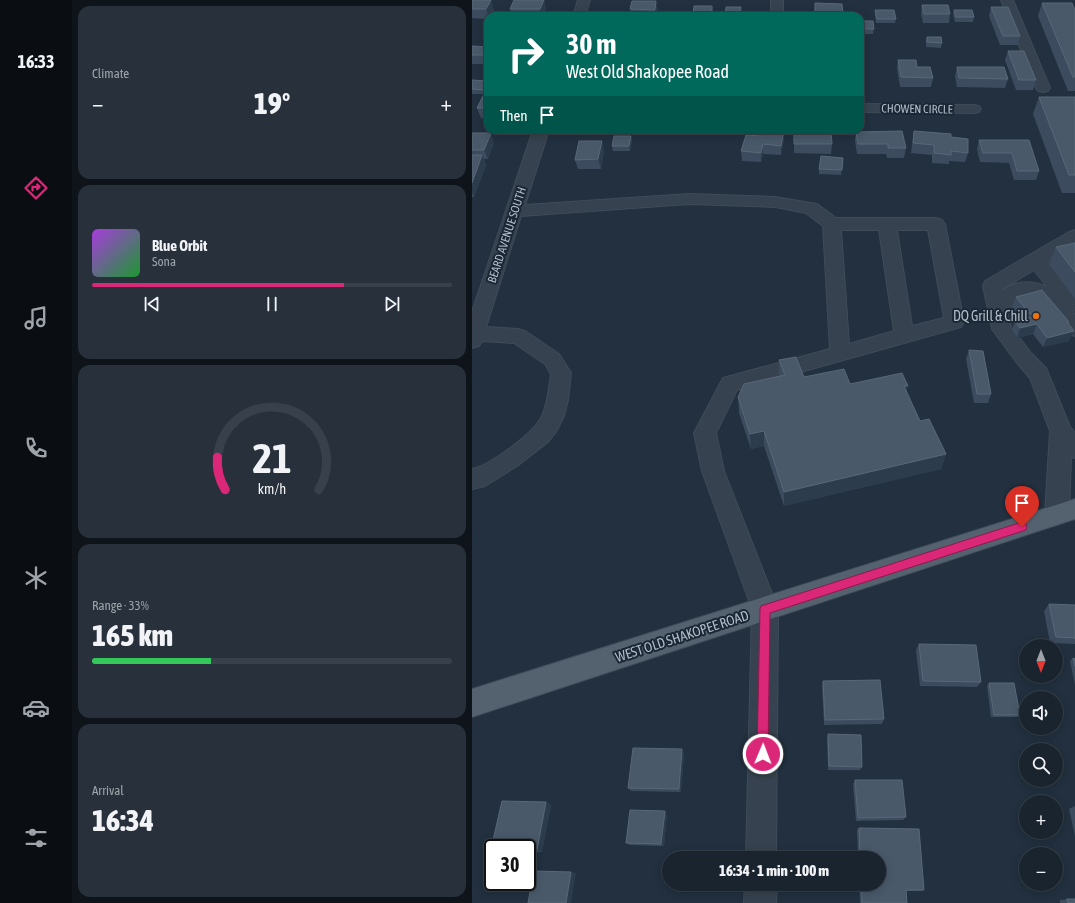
<!DOCTYPE html>
<meta charset="utf-8">
<style>
body{margin:0;font-family:"Asap Condensed",sans-serif;background:#27303b;color:#f1f3f6;height:100vh;display:flex;flex-direction:column;font-size:15px;white-space:nowrap}
*{box-sizing:border-box;margin:0}
p{font-size:13px;color:#9fa4aa}
.icon{flex:none;width:22px;height:22px;fill:none;stroke:currentColor;stroke-width:2;stroke-linecap:round;stroke-linejoin:round}
.map{position:relative;flex:1;overflow:hidden}
.details{display:flex;flex-direction:column;gap:6px;padding:6px;background:#0e141a;width:400px}
.details>*{flex:none}
.guide{position:absolute;left:12px;top:12px;width:380px;height:122px;border-radius:12px;box-shadow:0 2px 10px #0003,0 0 0 1px #38414b;background:#00695c;color:#fff;overflow:hidden}
.needle{width:26px;rotate:180deg}
.fabs{position:absolute;left:547px;top:639px;display:grid;gap:8px}
.fabs a{display:grid;place-items:center;width:44px;height:44px;border-radius:50%;background:#1a242f;box-shadow:0 2px 10px #0003,0 0 0 1px #38414b;font-size:20px}
.speed{position:absolute;left:12px;top:839px;display:flex;gap:8px;font-size:20px;font-weight:700;text-align:center}
.speed>*{display:grid;place-content:center;width:52px;height:52px;border-radius:50%;background:#1a242f;box-shadow:0 2px 10px #0003,0 0 0 1px #38414b;line-height:1}
.speed .limit{border:2px solid #111;border-radius:6px;background:#fff;color:#111}
.pin{position:absolute;display:grid;place-items:center;width:34px;height:34px;color:#fff;margin:-41px -17px;border-radius:50% 50% 50% 0;rotate:-45deg;box-shadow:0 0 4px #0007}
.pin .icon{rotate:45deg}
.me{position:absolute;width:44px;margin:-22px;rotate:1deg;stroke-linejoin:round;filter:drop-shadow(0 0 3px #0008)}
.turn{display:flex;align-items:center;gap:14px;height:84px;padding:0 16px;font-size:18px}
.turn .icon{width:52px;height:52px;stroke-width:2.5}
.turn b{display:block;font-size:28px;line-height:34px}
.then{display:flex;align-items:center;height:38px;padding:0 16px;background:#0003;gap:8px;font-size:15px}
.big{font-size:30px;font-weight:800;line-height:1.1}
.details .widget{flex:1;display:flex;flex-direction:column;justify-content:center;gap:6px;min-width:0;padding:0 14px;border-radius:12px;background:#27303b}
.details .dial{align-items:center;gap:0}
.dial svg{height:104px;overflow:visible;fill:none;stroke:#38414b;stroke-width:7;stroke-linecap:round;text-anchor:middle}
.dial text{fill:#f1f3f6;stroke:none}
.song{display:flex;align-items:center;gap:12px}
.cover{width:48px;height:48px;border-radius:6px;background:linear-gradient(135deg,hsl(280 70% 55%),hsl(130 70% 35%))}
.played{height:4px;border-radius:2px;background:linear-gradient(90deg,#db2777 70%,#38414b 70%)}
.keys{display:flex;justify-content:space-around;direction:ltr}
.heat{display:flex;justify-content:space-between;align-items:center;font-size:22px;direction:ltr}
.charge{height:6px;border-radius:3px;background:linear-gradient(90deg,#34c759 33%,#38414b 0)}
.trip{position:absolute;left:190px;top:851px;width:224px;height:40px;border-radius:20px;background:#1a242f;box-shadow:0 2px 10px #0003,0 0 0 1px #38414b;font-weight:800;line-height:40px;text-align:center}
main{display:flex;flex:1;min-height:0}
.dock{display:flex;flex-direction:column;width:72px;justify-content:space-around;align-items:center;background:#0a0e13;color:#9fa4aa}
.dock .icon{width:28px;height:28px}
.dock .on{color:#db2777}
.dock b{font-size:18px;color:#f1f3f6}
.map>svg:first-child{display:block}
.lines{fill:none;stroke-linecap:round;stroke-linejoin:round}
.minor-casing{stroke:#3f4b58;stroke-width:2}
.major-casing{stroke:#3f4b58;stroke-width:2}
.minor{fill:#36424f;fill-rule:evenodd}
.major{fill:#54616f;fill-rule:evenodd}
.wall{fill:#3c4c5e}
.shaded-wall{fill:#2c3c4d}
.building{fill:#49596a;stroke:#596879}
.route{fill:#db2777;stroke:#8e194d}
.food-dot{fill:#e8710a;stroke:#1b2734;stroke-width:1.5}
.labels{text-anchor:middle;dominant-baseline:central;stroke-width:4;stroke-linejoin:round;paint-order:stroke}
.far-street-label{font-size:12px;fill:#b2bdca;stroke:#1b2734}
.poi-label{font-size:14px;fill:#b2bdca;stroke:#1b2734;text-anchor:end}
.street-label{font-size:14px;fill:#b2bdca;stroke:#1b2734}
</style>
<main>
<nav class="dock">
<b>16:33</b>
<svg class="icon on" aria-label="directions" viewBox="0 0 24 24"><path d="M12 3l9 9-9 9-9-9zM9 14v-3h6M13 9l2 2-2 2"/></svg>
<svg class="icon" aria-label="music" viewBox="0 0 24 24"><path d="M9 18V5l10-2v13"/><circle cx="6" cy="18" r="3"/><circle cx="16" cy="16" r="3"/></svg>
<svg class="icon" aria-label="phone" viewBox="0 0 24 24"><path d="M5 4h4l2 5-3 2q2 4 5 5l2-3 5 2v4C11 20 4 13 5 4z"/></svg>
<svg class="icon" aria-label="climate" viewBox="0 0 24 24"><path d="M12 3v18M4 7l16 10M4 17L20 7"/></svg>
<svg class="icon" aria-label="car" viewBox="0 0 24 24"><path d="M5 17H2v-5l4-1 3-4h7l3 4 3 1v5h-3M9 17h6M6 11h13"/><circle cx="7" cy="17" r="2"/><circle cx="17" cy="17" r="2"/></svg>
<svg class="icon" aria-label="filters" viewBox="0 0 24 24"><path d="M4 7h16M4 17h16"/><circle cx="9" cy="7" r="2"/><circle cx="15" cy="17" r="2"/></svg>
</nav>
<section class="details">
<div class="widget"><p>Climate</p>
<div class="heat"><a>−</a><b class="big">19°</b><a>+</a></div>
</div>
<div class="widget">
<div class="song"><i class="cover"></i><div><b>Blue Orbit</b><p>Sona</p></div></div>
<div class="played"></div>
<div class="keys"><svg class="icon" aria-label="previous" viewBox="0 0 24 24"><path d="M18 5L8 12l10 7zM5 5v14"/></svg><svg class="icon" aria-label="pause" viewBox="0 0 24 24"><path d="M8 5v14M16 5v14"/></svg><svg class="icon" aria-label="next" viewBox="0 0 24 24"><path d="M6 5l10 7-10 7zM19 5v14"/></svg></div>
</div>
<div class="widget dial"><svg viewBox="0 0 100 80">
<path d="M14 69A42 42 0 1 1 86 69"/>
<path d="M14 69A42 42 0 0 1 8 44" stroke="#db2777"/>
<text x="50" y="56" font-size="32" font-weight="700">21</text>
<text x="50" y="72" font-size="11">km/h</text>
</svg></div>
<div class="widget"><p>Range · 33%</p><b class="big">165 km</b><div class="charge"></div></div>
<div class="widget"><p>Arrival</p><b class="big">16:34</b></div>
</section>
<div class="map">
<svg width="603" height="903" viewBox="0 0 603 903">
<rect width="100%" height="100%" fill="#22303f"/>
<g class="lines">
<defs>
<g id="minor">
<polygon points="106,0 118,0 113,16 101,16"/>
<rect x="299" y="0" width="12" height="16"/>
<polygon points="529,0 541,0 578,88 576,91 571,92 566,91 564,88"/>
<polygon points="388,104 502,105 507,106 509,109 507,112 502,113 388,112"/>
<path d="M61,130H77L53,205L217,194L303,197L345,204L364,218H464L470,220L473,224L492,322L489,327L265,390L244,433L252,471L306,609L304,858H274L280,609L230,471L222,433L251,378L358,349L351,226L334,213L303,207L217,204L49,216L14,327L46,329L53,331L87,354L99,373L96,400L92,416L84,432L76,442L45,466L13,486L0,489V469C17,466 63,433 70,416C76,403 77,388 79,374L73,364L42,343L10,341L7,346L0,348V312ZM369,230H407L422,331L377,344ZM425,230H456L472,318L440,326Z"/>
<path d="M603,230V244L575,262L603,296V310L600,311L603,315V336C586,331 580,303 559,295L551,296L543,302L547,316L544,321L538,323L539,327L559,353L574,368L598,427L603,433V458L599,457L597,515L593,522L585,525L577,522L573,515L578,431L558,378L545,363L520,329L511,286L513,281L597,232ZM562,270L575,287C561,280 543,280 531,291L530,289Z"/>
<polygon points="273,884 305,884 304,903 272,903"/>
</g>
<polygon id="major" points="603,499 603,519 0,717 0,689"/>
</defs>
<use href="#minor" class="minor-casing"/>
<use href="#major" class="major-casing"/>
<use href="#minor" class="minor"/>
<use href="#major" class="major"/>
</g>
<g class="wall">
<polygon points="0,0 22,10 19,16 16,16 16,19 0,18"/>
<polygon points="72,0 74,9 72,16 40,16 38,9"/>
<polygon points="160,1 186,11 185,15 196,16 159,16 158,9"/>
<polygon points="343,3 371,13 371,16 342,16"/>
<polygon points="570,3 603,10 603,91 596,91 566,16"/>
<polygon points="450,5 478,14 477,23 451,23 449,14"/>
<polygon points="240,6 240,16 221,16 221,15"/>
<polygon points="519,7 548,36 546,45 528,45 517,16"/>
<polygon points="403,10 424,19 423,23 404,23 403,15"/>
<polygon points="482,10 502,17 501,22 483,22 481,14"/>
<polygon points="388,21 402,29 401,34 388,34"/>
<polygon points="455,37 470,43 469,48 454,47 454,42"/>
<polygon points="0,46 16,47 16,64 0,64"/>
<polygon points="536,51 564,80 561,90 544,90 533,60"/>
<polygon points="426,60 445,67 461,78 459,87 428,87 425,69"/>
<polygon points="485,67 536,79 533,88 485,87 483,76"/>
<polygon points="16,81 16,118 9,118 5,108 12,94 0,94 0,89"/>
<polygon points="567,97 603,97 603,193 590,193 561,114"/>
<polygon points="114,130 138,130 137,134 115,134"/>
<polygon points="322,131 360,144 359,154 322,153"/>
<polygon points="442,131 479,137 496,153 493,162 477,161 477,164 460,163 460,155 439,153"/>
<polygon points="384,132 434,148 432,158 415,158 414,154 385,154 383,141"/>
<polygon points="0,133 22,143 16,159 12,159 14,165 2,197 0,197"/>
<polygon points="274,135 312,139 309,155 291,154 289,162 270,161 269,151"/>
<polygon points="159,136 160,141 158,151 141,151 140,146"/>
<polygon points="507,140 557,140 567,171 564,180 542,180 537,163 508,162 505,149"/>
<polygon points="132,151 129,169 106,169 103,160"/>
<polygon points="371,158 369,175 347,174 347,169"/>
<polygon points="603,243 603,299 577,264 584,247"/>
<polygon points="544,297 596,324 597,341 571,347 561,334 545,338 540,330 543,321 550,320 540,306"/>
<polygon points="497,350 519,394 516,403 502,403 494,359"/>
<polygon points="307,360 332,377 434,392 448,421 474,454 469,469 312,506 292,446 279,449 267,413 266,397 307,376"/>
<polygon points="577,604 603,605 603,644 578,643 572,611"/>
<polygon points="447,644 509,682 505,687 448,686 444,650"/>
<polygon points="601,658 603,659 603,685 598,661"/>
<polygon points="351,681 412,719 410,724 352,725 350,686"/>
<polygon points="517,683 548,715 545,717 519,717 515,686"/>
<polygon points="356,734 390,767 388,770 356,770 355,738"/>
<polygon points="212,753 209,792 159,791 156,788"/>
<polygon points="383,780 434,817 431,820 384,821 381,784"/>
<polygon points="74,802 79,805 70,852 55,852 55,848 21,848 21,850 19,849"/>
<polygon points="603,806 603,836 597,809"/>
<polygon points="195,813 192,846 158,845 154,843"/>
<polygon points="387,828 452,890 449,891 434,891 435,903 388,903 387,884 407,884 407,858 386,858 385,830"/>
<polygon points="595,899 603,903 588,903 588,900"/>
</g>
<g class="shaded-wall">
<polygon points="19,0 22,10 19,16 17,16 14,9"/>
<polygon points="72,0 74,9 72,16 70,16 68,9"/>
<polygon points="184,1 186,11 184,16 183,16 183,10"/>
<polygon points="16,84 16,92 13,90"/>
<polygon points="312,130 312,139 309,155 309,146"/>
<polygon points="19,133 22,143 16,159 12,150"/>
<polygon points="159,136 160,141 158,151 157,146"/>
<polygon points="130,141 132,151 129,169 126,159"/>
<polygon points="291,144 291,154 289,162 289,153"/>
<polygon points="10,155 14,165 2,197 0,192 0,183"/>
<polygon points="565,324 561,334 545,338 548,328"/>
<polygon points="602,331 597,341 571,347 575,338"/>
<polygon points="432,386 436,386 432,401"/>
<polygon points="292,431 292,446 279,449 278,434"/>
<polygon points="474,454 469,469 312,506 312,492"/>
<polygon points="210,749 212,753 209,792 207,789"/>
<polygon points="74,802 79,805 70,852 65,850"/>
<polygon points="193,811 195,813 192,846 189,844"/>
<polygon points="99,872 104,873 99,903 94,903"/>
</g>
<g class="building">
<polygon points="0,0 19,0 14,9 0,9"/>
<polygon points="42,0 72,0 68,9 38,9"/>
<polygon points="160,1 184,1 183,10 158,9"/>
<polygon points="343,3 370,4 371,13 343,13"/>
<polygon points="570,3 600,3 603,10 603,77 601,77"/>
<polygon points="450,5 476,5 478,14 452,14"/>
<polygon points="222,6 240,6 240,14 221,15"/>
<polygon points="254,7 269,7 268,16 253,16"/>
<polygon points="519,7 536,7 548,36 531,36"/>
<polygon points="403,10 422,10 424,19 405,19"/>
<polygon points="482,10 500,10 502,17 484,17"/>
<polygon points="182,15 196,15 195,16 181,16"/>
<polygon points="388,21 401,21 402,29 388,29"/>
<polygon points="455,37 469,37 470,43 455,42"/>
<polygon points="0,46 16,47 16,55 0,55"/>
<polygon points="536,51 552,51 564,80 547,80"/>
<polygon points="426,60 444,60 445,67 458,67 461,78 429,77"/>
<polygon points="485,67 532,67 536,79 487,78"/>
<polygon points="0,80 16,81 16,84 13,90 0,89"/>
<polygon points="14,90 16,90 16,108 5,108"/>
<polygon points="567,97 603,97 603,175 597,175"/>
<polygon points="293,130 312,130 309,146 291,144 289,153 269,151 274,135 291,136"/>
<polygon points="322,131 359,131 360,144 322,144"/>
<polygon points="430,131 434,148 416,148 416,144 386,144 384,132"/>
<polygon points="442,131 479,134 479,137 496,139 496,153 479,151 479,155 462,153 462,145 441,143"/>
<polygon points="0,133 19,133 12,150 0,150"/>
<polygon points="142,136 159,136 157,146 140,146"/>
<polygon points="507,140 557,140 567,171 545,171 540,153 511,153"/>
<polygon points="107,141 130,141 126,159 103,160"/>
<polygon points="0,155 10,155 0,183"/>
<polygon points="349,156 371,158 370,170 347,169"/>
<polygon points="603,243 603,272 584,247"/>
<polygon points="570,290 597,322 595,322 602,331 575,338 565,324 548,328 543,321 560,317 544,297"/>
<polygon points="497,350 511,351 519,394 505,394"/>
<polygon points="324,357 332,377 372,369 378,384 430,373 436,386 432,386 448,421 457,419 474,454 312,492 292,431 278,434 266,397 272,384 313,375 307,360"/>
<polygon points="577,604 603,605 603,638 584,637"/>
<polygon points="447,644 504,645 509,682 451,681"/>
<polygon points="601,658 603,659 603,666"/>
<polygon points="408,680 412,719 353,720 351,681"/>
<polygon points="517,683 542,683 548,715 522,715"/>
<polygon points="356,734 389,735 390,767 357,766"/>
<polygon points="161,748 210,749 207,789 156,788"/>
<polygon points="383,780 430,780 434,817 386,818"/>
<polygon points="30,801 74,802 65,850 55,850 55,848 21,848 21,849 19,849"/>
<polygon points="158,810 193,811 189,844 154,843"/>
<polygon points="387,828 447,829 452,890 434,890 435,903 390,903 389,884 407,884 407,858 388,858"/>
<polygon points="62,871 99,872 94,903 56,903"/>
<polygon points="595,899 603,899 603,903 596,903"/>
</g>
<polygon class="route" points="550,522 554,524 555,527 554,530 298,613 296,754 295,758 291,760 286,758 285,754 288,609 289,606"/>
<circle class="food-dot" cx="564" cy="316" r="4"/>
<g class="labels">
<g class="far-street-label">
<text transform="translate(445 109) rotate(1)">CHOWEN CIRCLE</text>
<text transform="translate(35 235) rotate(-72)">BEARD AVENUE SOUTH</text>
</g>
<g class="poi-label">
<text x="556" y="316">DQ Grill &amp; Chill</text>
</g>
<g class="street-label">
<text transform="translate(210 636) rotate(-18)">WEST OLD SHAKOPEE ROAD</text>
</g>
</g>
</svg>
<div class="fabs">
<a><svg class="needle" viewBox="-14 -14 28 28"><path d="M0-13l5 13h-10z" fill="#e53935"/><path d="M0 13l5-13h-10z" fill="#9fa4aa"/></svg></a>
<a><svg class="icon" aria-label="sound" viewBox="0 0 24 24"><path d="M4 9h4l5-4v14l-5-4H4zM17 9q2 3 0 6"/></svg></a>
<a><svg class="icon" aria-label="search" viewBox="0 0 24 24"><circle cx="10" cy="10" r="6"/><path d="M15 15l6 6"/></svg></a>
<a>+</a>
<a>−</a>
</div>
<div class="speed"><div class="limit">30</div></div>
<div class="pin" style="left:550px;top:527px;background:#d93025"><svg class="icon" aria-label="arrive" viewBox="0 0 24 24"><path d="M6 21V4h12l-3 4 3 4H6"/></svg></div>
<svg class="me" style="left:291px;top:754px" viewBox="-20 -20 40 40"><circle r="17" fill="#db2777" stroke="#fff" stroke-width="3"/><path d="M0-11L8 9 0 5-8 9z" fill="#fff"/></svg>
<div class="trip">16:34 · 1 min · 100 m</div>
<div class="guide">
<div class="turn"><svg class="icon" aria-label="right" viewBox="0 0 24 24"><path d="M7 20v-9h11M14 6l5 5-5 5"/></svg><div><b>30 m</b>West Old Shakopee Road</div></div>
<div class="then">Then<svg class="icon" aria-label="arrive" viewBox="0 0 24 24"><path d="M6 21V4h12l-3 4 3 4H6"/></svg></div>
</div>
</div>
</main>
